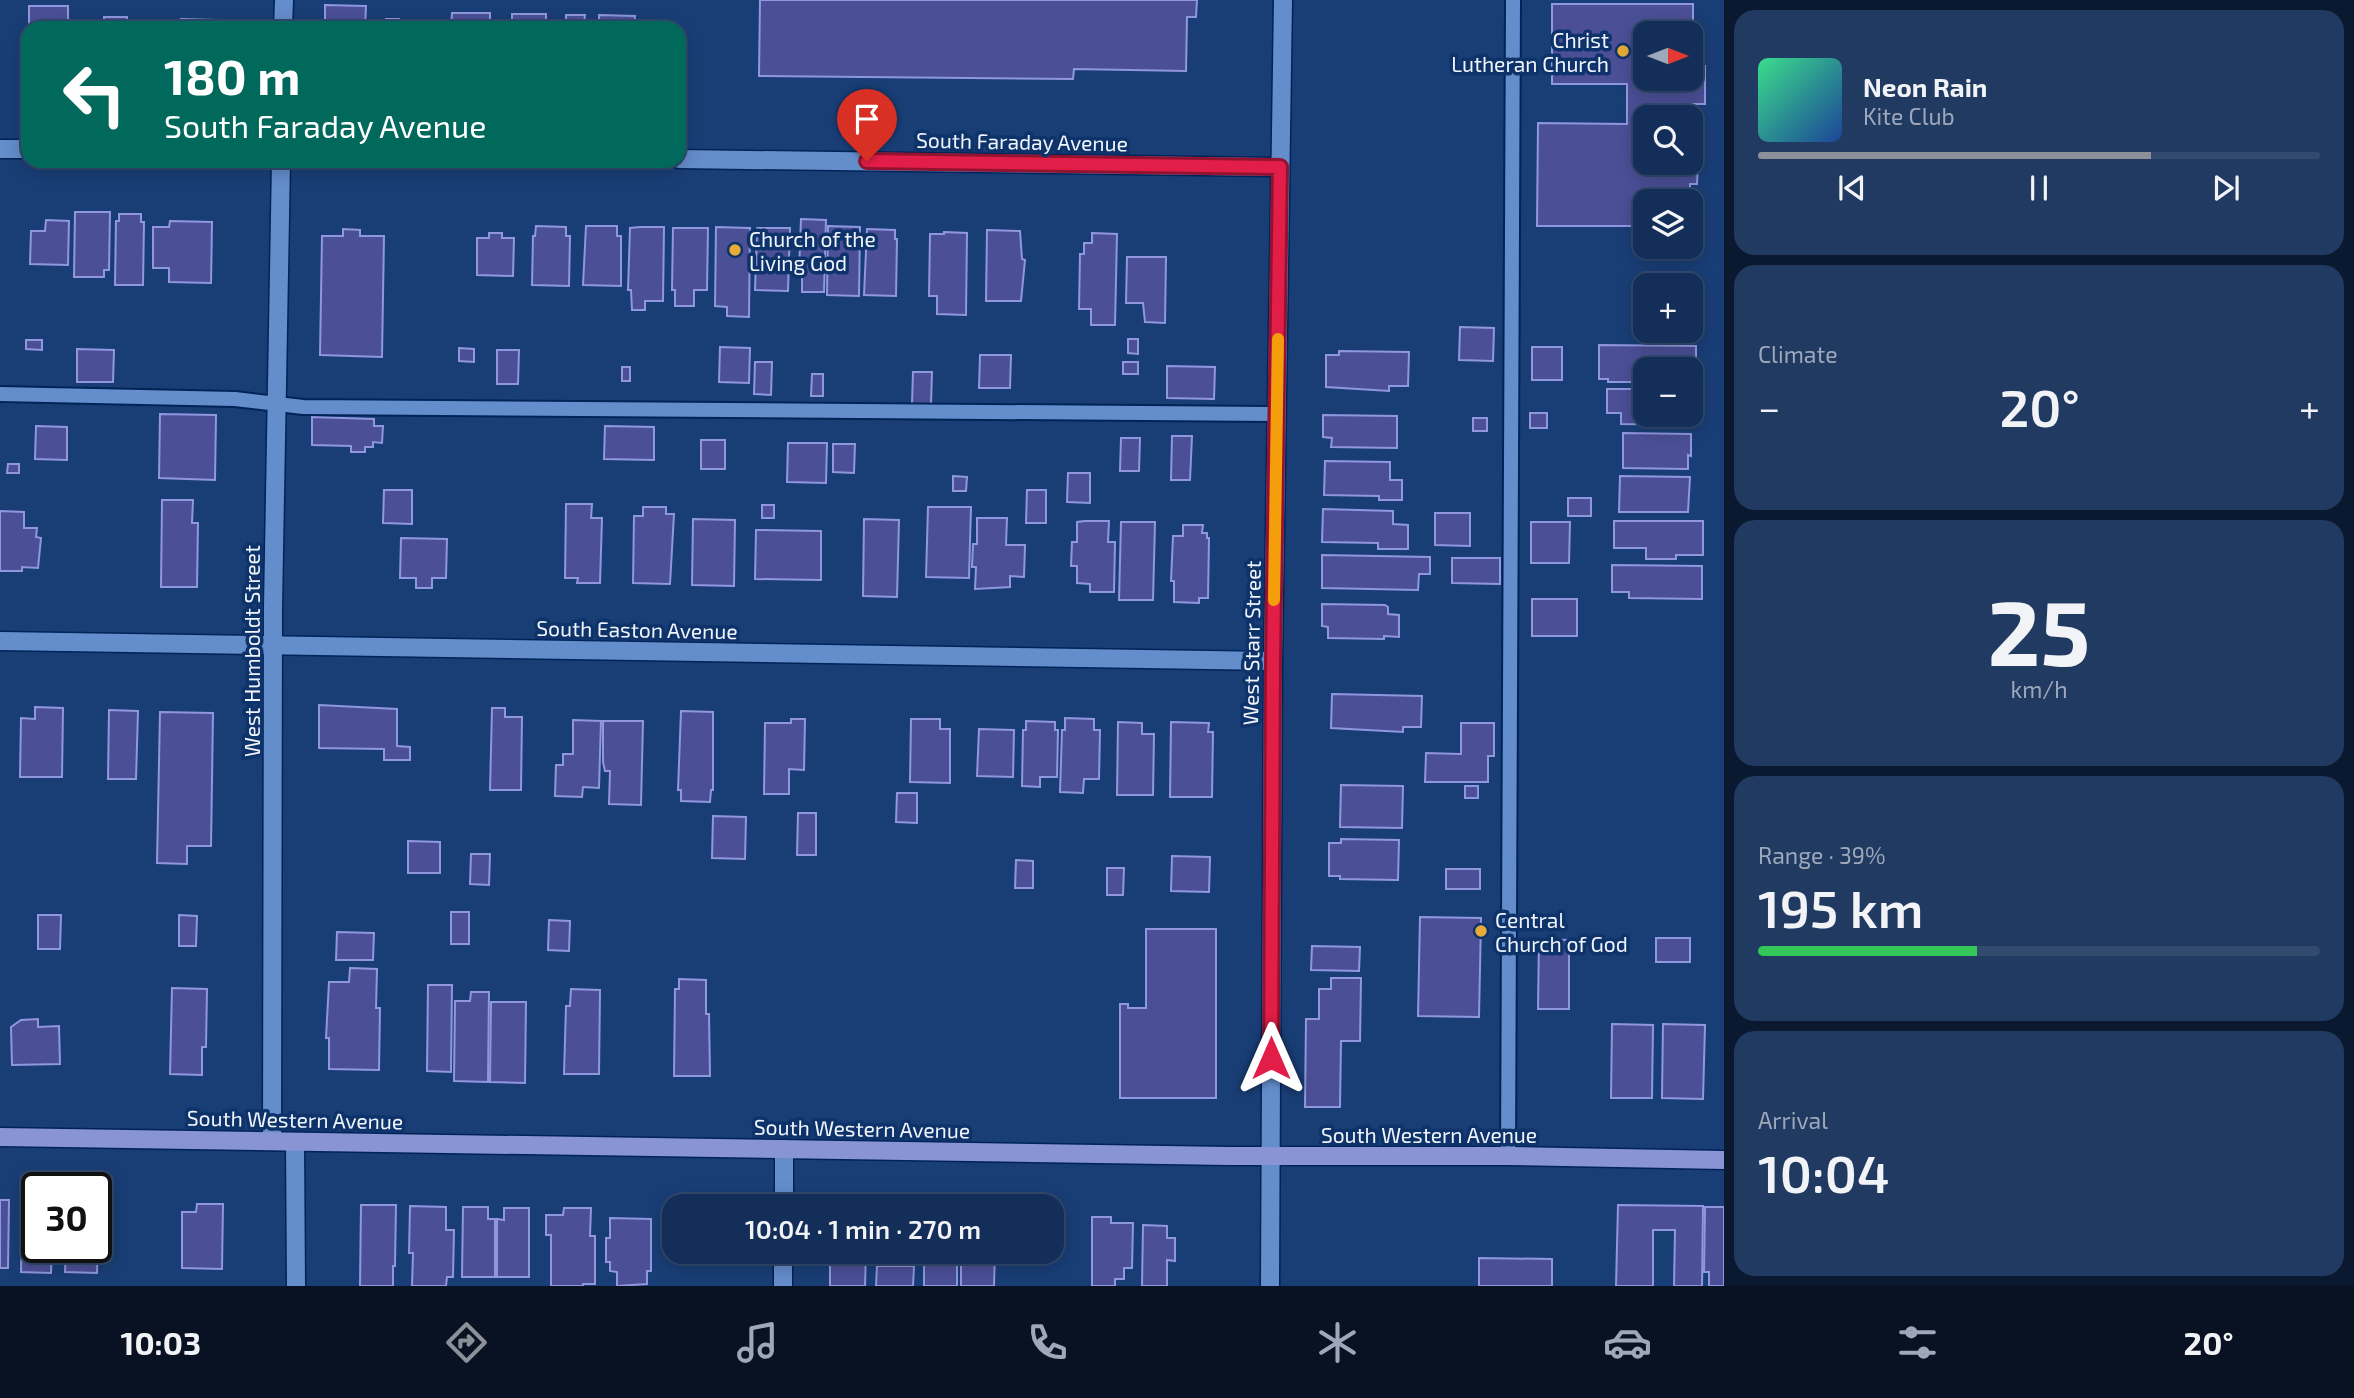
<!DOCTYPE html>
<meta charset="utf-8">
<style>
body{margin:0;font-family:"Exo 2",sans-serif;background:#203a61;color:#f1f3f6;height:100vh;display:flex;flex-direction:column;font-size:26px;white-space:nowrap}
*{box-sizing:border-box;margin:0}
p{font-size:23px;color:#9da8ba}
.icon{flex:none;width:38px;height:38px;fill:none;stroke:currentColor;stroke-width:2;stroke-linecap:round;stroke-linejoin:round}
.map{position:relative;flex:1;overflow:hidden}
.panel{display:flex;flex-direction:column;gap:10px;padding:10px;background:#0a1930;width:630px}
.panel>*{flex:none}
.top-card{position:absolute;left:21px;top:21px;width:665px;height:147px;border-radius:21px;box-shadow:0 4px 18px #0003,0 0 0 2px #324a6e;background:#00695c;color:#fff;overflow:hidden}
.needle{width:46px;rotate:90deg}
.controls{position:absolute;left:1633px;top:21px;display:grid;gap:14px}
.controls a{display:grid;place-items:center;width:70px;height:70px;border-radius:14px;background:#132e58;box-shadow:0 4px 18px #0003,0 0 0 2px #324a6e;font-size:35px}
.speed{position:absolute;left:21px;top:1172px;display:flex;gap:14px;font-size:35px;font-weight:700;text-align:center}
.speed>*{display:grid;place-content:center;width:91px;height:91px;border-radius:50%;background:#132e58;box-shadow:0 4px 18px #0003,0 0 0 2px #324a6e;line-height:1}
.speed .limit{border:4px solid #111;border-radius:10px;background:#fff;color:#111}
.pin{position:absolute;display:grid;place-items:center;width:60px;height:60px;color:#fff;margin:-72px -30px;border-radius:50% 50% 50% 0;rotate:-45deg;box-shadow:0 0 7px #0007}
.pin .icon{rotate:45deg}
.me{position:absolute;width:77px;margin:-38px;rotate:0deg;stroke-linejoin:round;filter:drop-shadow(0 0 5px #0008)}
.turn{display:flex;align-items:center;gap:24px;height:147px;padding:0 28px;font-size:32px}
.turn .icon{width:91px;height:91px;stroke-width:2.5}
.turn b{display:block;font-size:49px;line-height:60px}
.big{font-size:52px;font-weight:600;line-height:1.1}
.panel .widget{flex:1;display:flex;flex-direction:column;justify-content:center;gap:10px;min-width:0;padding:0 24px;border-radius:21px;background:#203a61}
.panel .dial{align-items:center;gap:0}
.dial b{font-size:91px;line-height:1}
.song{display:flex;align-items:center;gap:21px}
.cover{width:84px;height:84px;border-radius:10px;background:linear-gradient(135deg,hsl(150 70% 55%),hsl(220 70% 35%))}
.played{height:7px;border-radius:4px;background:linear-gradient(90deg,#8c9099 70%,#324a6e 70%)}
.keys{display:flex;justify-content:space-around;direction:ltr}
.heat{display:flex;justify-content:space-between;align-items:center;font-size:38px;direction:ltr}
.charge{height:10px;border-radius:5px;background:linear-gradient(90deg,#34c759 39%,#324a6e 0)}
.trip{position:absolute;left:662px;top:1194px;width:402px;height:70px;border-radius:21px;background:#132e58;box-shadow:0 4px 18px #0003,0 0 0 2px #324a6e;font-weight:600;line-height:70px;text-align:center}
.tabs{display:flex;height:112px;justify-content:space-around;align-items:center;background:#081223;color:#9da8ba}
.tabs .icon{width:49px;height:49px}
.tabs .selected{color:#8c9099}
.tabs b{font-size:32px;color:#f1f3f6}
main{display:flex;flex:1;min-height:0}
.map>svg:first-child{display:block}
.building{fill:#4b4f96;stroke:#9097df;stroke-width:2}
.lines{fill:none;stroke-linecap:round;stroke-linejoin:round}
.service-casing{stroke:#002358;stroke-width:18}
.minor-casing{stroke:#002358;stroke-width:21}
.secondary-casing{stroke:#002358;stroke-width:21}
.service{stroke:#648dcb;stroke-width:14}
.minor{stroke:#648dcb;stroke-width:18}
.secondary{stroke:#8894d4;stroke-width:18}
.route-casing{stroke:#92132f;stroke-width:18}
.route{stroke:#e11d48;stroke-width:12}
.slow{stroke:#f59e0b;stroke-width:12}
.poi-dot{fill:#e8ab37;stroke:#0e336a;stroke-width:2.5}
.labels{text-anchor:middle;dominant-baseline:central;stroke-width:7;stroke-linejoin:round;paint-order:stroke}
.poi-label{font-size:21px;fill:#f0f4fb;stroke:#0e336a;text-anchor:start}
.street-label{font-size:21px;fill:#f0f4fb;stroke:#0e336a}
</style>
<main>
<div class="map">
<svg width="1724" height="1286" viewBox="0 0 1724 1286">
<rect width="100%" height="100%" fill="#193e76"/>
<g class="building">
<polygon points="760,0 1197,0 1196,17 1187,17 1186,71 1074,69 1073,79 759,76"/>
<polygon points="1552,4 1693,4 1693,24 1698,24 1698,44 1690,44 1690,33 1645,33 1645,79 1690,79 1690,66 1705,66 1705,104 1690,104 1690,117 1645,117 1645,163 1698,163 1697,184 1690,184 1690,201 1645,201 1645,236 1642,236 1641,226 1537,226 1538,123 1627,124 1627,84 1552,84"/>
<polygon points="325,5 366,6 365,28 325,28"/>
<rect x="29" y="6" width="39" height="22"/>
<polygon points="452,13 490,13 490,28 451,28"/>
<rect x="512" y="14" width="34" height="14"/>
<polygon points="566,15 585,15 584,23 590,23 590,28 552,28 552,23 566,23"/>
<polygon points="599,15 635,16 634,28 599,28"/>
<polygon points="104,17 127,17 127,24 144,24 144,28 104,28"/>
<polygon points="181,19 217,20 216,28 180,28"/>
<rect x="386" y="19" width="13" height="9"/>
<polygon points="75,212 110,212 109,270 104,270 104,277 74,277"/>
<polygon points="119,214 141,214 141,222 144,222 143,285 115,285 116,221 119,221"/>
<polygon points="801,219 826,220 824,292 802,292 802,272 799,271"/>
<polygon points="46,220 69,221 68,265 30,264 31,231 45,231"/>
<polygon points="170,221 212,222 211,283 169,282 169,268 153,268 153,227 169,227"/>
<polygon points="536,226 566,227 566,236 570,236 569,286 532,285 533,236 535,236"/>
<polygon points="586,226 617,226 617,236 621,236 621,286 583,285"/>
<polygon points="828,226 860,227 859,296 827,295"/>
<polygon points="640,227 664,227 663,301 645,301 645,310 632,310 631,290 628,290 630,228"/>
<polygon points="716,227 750,228 749,317 727,316 727,307 715,306"/>
<polygon points="673,228 708,228 707,290 694,290 694,306 675,306 675,290 672,290"/>
<polygon points="757,228 790,228 788,291 755,290"/>
<polygon points="343,229 360,230 360,236 384,236 382,357 320,355 322,236 343,236"/>
<polygon points="867,229 895,230 895,239 897,239 896,296 864,295"/>
<polygon points="987,230 1020,231 1022,259 1025,260 1021,301 986,301"/>
<polygon points="944,232 967,233 966,315 937,314 937,296 929,296 930,234 944,234"/>
<polygon points="489,233 502,233 502,238 514,238 513,276 477,275 477,238 489,238"/>
<polygon points="1092,233 1117,234 1115,325 1091,325 1091,309 1079,309 1080,254 1084,254 1084,243 1092,243"/>
<polygon points="1127,257 1166,257 1165,323 1145,322 1143,303 1126,303"/>
<polygon points="1460,327 1494,328 1493,361 1459,360"/>
<polygon points="1128,339 1138,339 1138,354 1128,353"/>
<polygon points="26,340 42,340 42,350 26,349"/>
<polygon points="1599,345 1696,346 1696,378 1690,378 1690,369 1645,369 1645,382 1608,382 1608,379 1599,379"/>
<polygon points="720,347 750,348 749,383 719,382"/>
<rect x="1532" y="347" width="30" height="33"/>
<polygon points="459,348 474,349 474,362 459,361"/>
<polygon points="77,349 114,350 113,382 77,382"/>
<polygon points="497,350 519,350 518,384 497,384"/>
<polygon points="1339,351 1409,352 1408,386 1389,386 1389,391 1326,387 1326,355 1339,355"/>
<polygon points="980,355 1011,355 1010,388 979,388"/>
<polygon points="755,362 772,362 771,395 754,394"/>
<rect x="1123" y="362" width="15" height="12"/>
<polygon points="1167,366 1215,367 1214,399 1167,398"/>
<rect x="622" y="367" width="8" height="14"/>
<polygon points="913,372 932,372 931,404 912,404"/>
<polygon points="812,374 823,374 823,396 811,396"/>
<polygon points="1607,389 1645,389 1645,415 1688,415 1688,425 1621,424 1621,413 1607,413"/>
<rect x="1530" y="413" width="17" height="15"/>
<polygon points="160,414 216,415 215,480 159,478"/>
<polygon points="1323,415 1397,416 1397,448 1331,447 1332,438 1323,437"/>
<polygon points="312,417 374,419 374,426 383,426 382,443 373,442 373,447 365,447 365,452 351,452 351,446 312,445"/>
<rect x="1473" y="418" width="14" height="13"/>
<polygon points="36,426 67,427 67,460 35,459"/>
<polygon points="605,426 654,427 654,460 604,459"/>
<polygon points="1623,433 1691,434 1691,456 1688,455 1688,469 1623,468"/>
<polygon points="1172,436 1192,436 1190,480 1171,480"/>
<polygon points="1121,438 1140,438 1139,471 1120,471"/>
<rect x="701" y="440" width="24" height="29"/>
<polygon points="788,443 827,443 826,483 787,482"/>
<polygon points="833,444 855,444 854,473 833,472"/>
<polygon points="1325,461 1390,462 1390,480 1402,480 1402,500 1379,500 1379,496 1324,495"/>
<polygon points="8,464 19,464 19,473 7,473"/>
<polygon points="1068,473 1090,473 1090,503 1067,502"/>
<polygon points="953,476 967,477 966,491 953,491"/>
<polygon points="1620,476 1690,477 1688,512 1619,512"/>
<polygon points="384,490 412,490 412,524 383,523"/>
<polygon points="1027,490 1046,490 1046,523 1026,523"/>
<rect x="1568" y="498" width="23" height="18"/>
<polygon points="162,500 193,500 192,523 198,523 197,587 161,587"/>
<polygon points="566,504 592,504 591,518 602,518 600,583 577,583 578,578 565,578"/>
<rect x="762" y="505" width="12" height="13"/>
<polygon points="643,507 666,507 666,514 674,514 670,584 633,583 634,516 643,516"/>
<polygon points="928,507 971,507 969,578 926,577"/>
<polygon points="1323,509 1393,511 1393,524 1408,525 1408,549 1378,549 1378,543 1322,542"/>
<polygon points="0,511 24,512 24,528 37,528 36,537 41,538 38,568 22,567 22,571 0,571"/>
<polygon points="1435,513 1470,513 1470,546 1435,545"/>
<polygon points="977,518 1007,518 1006,545 1025,545 1024,577 1010,576 1010,587 975,589 976,567 972,567 973,544 977,544"/>
<polygon points="693,519 735,520 734,586 692,585"/>
<polygon points="864,519 899,520 897,597 863,596"/>
<polygon points="1085,521 1109,521 1108,542 1115,542 1114,592 1090,592 1090,584 1077,583 1077,566 1071,566 1072,542 1077,542 1077,522"/>
<polygon points="1614,521 1703,521 1703,555 1676,555 1676,559 1646,559 1646,548 1614,548"/>
<polygon points="1121,522 1155,522 1153,600 1119,600"/>
<polygon points="1531,522 1570,522 1569,563 1531,563"/>
<polygon points="1183,525 1203,525 1202,533 1207,533 1207,538 1209,538 1208,598 1199,598 1199,603 1174,602 1174,581 1171,581 1173,536 1183,536"/>
<polygon points="756,530 821,531 821,580 755,579"/>
<polygon points="401,538 447,539 446,578 432,578 432,588 416,588 416,578 400,578"/>
<polygon points="1322,555 1430,557 1430,574 1419,574 1418,590 1322,588"/>
<polygon points="1452,558 1500,558 1500,584 1452,583"/>
<polygon points="1612,565 1702,566 1702,599 1629,598 1629,592 1612,592"/>
<rect x="1532" y="599" width="45" height="37"/>
<polygon points="1322,604 1385,605 1388,607 1388,614 1399,615 1399,637 1384,636 1384,639 1328,638 1328,627 1322,626"/>
<polygon points="1332,694 1422,696 1421,727 1403,727 1403,732 1331,728"/>
<polygon points="319,705 397,709 397,746 410,747 410,760 384,760 384,749 319,748"/>
<polygon points="35,707 63,708 62,777 20,777 21,718 35,719"/>
<polygon points="492,708 505,708 505,717 522,717 521,790 490,790"/>
<polygon points="109,710 138,711 136,779 108,779"/>
<polygon points="681,711 713,712 713,790 711,790 710,802 681,801 681,790 678,790"/>
<polygon points="160,712 213,713 211,846 187,846 187,864 157,863"/>
<polygon points="1065,718 1094,719 1094,730 1100,730 1099,779 1084,779 1083,793 1060,792 1062,730 1065,730"/>
<polygon points="791,719 805,719 804,770 789,769 789,794 764,794 765,723 791,723"/>
<polygon points="911,719 940,719 940,729 950,729 950,783 910,782"/>
<polygon points="573,720 601,721 599,788 583,787 582,797 555,796 556,765 563,765 563,754 573,754"/>
<polygon points="603,721 643,721 641,805 609,804 610,771 605,771 603,762"/>
<polygon points="1026,721 1055,722 1055,730 1058,730 1057,777 1040,777 1040,787 1022,786 1023,730 1026,730"/>
<polygon points="1118,722 1142,723 1142,734 1154,734 1153,795 1117,795"/>
<polygon points="1171,722 1209,723 1208,732 1213,732 1212,797 1170,797"/>
<polygon points="1461,723 1494,723 1494,756 1488,756 1488,782 1425,782 1426,753 1461,754"/>
<polygon points="979,729 1014,730 1013,777 977,776"/>
<polygon points="1341,785 1403,786 1402,828 1340,827"/>
<rect x="1465" y="786" width="13" height="12"/>
<polygon points="897,793 917,793 917,823 896,822"/>
<polygon points="798,813 816,813 816,855 797,855"/>
<polygon points="713,816 746,817 745,859 712,858"/>
<polygon points="1341,839 1399,840 1398,880 1340,879 1340,876 1329,876 1329,843 1341,843"/>
<polygon points="408,841 440,842 440,873 408,873"/>
<polygon points="471,854 490,854 489,885 470,884"/>
<polygon points="1172,856 1210,857 1209,892 1171,891"/>
<polygon points="1016,860 1033,861 1033,888 1015,888"/>
<polygon points="1107,868 1124,868 1123,895 1107,895"/>
<rect x="1446" y="869" width="34" height="20"/>
<rect x="451" y="912" width="18" height="32"/>
<polygon points="38,915 61,915 60,949 38,949"/>
<polygon points="179,915 197,916 196,946 179,946"/>
<polygon points="1420,917 1481,918 1479,1017 1418,1016"/>
<polygon points="549,920 570,921 569,951 548,950"/>
<polygon points="1146,929 1216,929 1216,1098 1120,1098 1120,1004 1128,1004 1128,1008 1146,1008"/>
<polygon points="337,932 374,933 373,960 336,960"/>
<rect x="1656" y="938" width="34" height="24"/>
<polygon points="1539,939 1569,940 1569,1009 1538,1009"/>
<polygon points="1312,946 1360,947 1359,971 1311,970"/>
<polygon points="350,968 377,969 376,1008 380,1008 379,1070 329,1069 329,1038 326,1038 329,982 349,982"/>
<polygon points="1331,978 1361,978 1360,1041 1341,1041 1340,1107 1305,1107 1306,1019 1319,1019 1319,989 1331,989"/>
<polygon points="679,979 706,980 706,1014 709,1014 710,1076 674,1076 675,989 679,989"/>
<polygon points="428,985 452,985 451,1072 427,1071"/>
<polygon points="172,988 207,989 206,1047 202,1047 202,1075 170,1074"/>
<polygon points="571,989 600,990 599,1074 564,1074 566,1006 570,1006"/>
<polygon points="471,992 489,992 488,1082 454,1081 455,1001 470,1001"/>
<polygon points="491,1002 526,1002 525,1083 490,1082"/>
<polygon points="38,1019 38,1027 59,1026 60,1064 12,1065 11,1027 21,1020"/>
<polygon points="1612,1024 1653,1025 1652,1098 1611,1098"/>
<polygon points="1663,1024 1705,1025 1703,1099 1662,1098"/>
<polygon points="0,1200 9,1200 8,1268 0,1268"/>
<polygon points="197,1204 223,1204 222,1269 182,1268 182,1212 196,1212"/>
<polygon points="361,1205 396,1205 395,1266 393,1266 393,1286 360,1286"/>
<polygon points="1618,1205 1703,1206 1702,1286 1674,1286 1675,1230 1653,1230 1653,1286 1616,1286"/>
<polygon points="27,1206 37,1206 37,1248 52,1248 51,1273 21,1272 22,1217 27,1217"/>
<polygon points="410,1206 446,1207 446,1230 454,1230 453,1277 447,1277 446,1286 412,1286 413,1253 409,1253"/>
<polygon points="96,1207 99,1207 97,1273 65,1272 66,1251 57,1250 57,1248 96,1248"/>
<polygon points="463,1207 488,1207 488,1219 495,1219 495,1277 462,1277"/>
<polygon points="1705,1207 1724,1207 1724,1286 1709,1286 1709,1272 1704,1272"/>
<polygon points="504,1208 529,1208 529,1277 497,1277 497,1219 504,1220"/>
<polygon points="564,1208 591,1208 590,1236 595,1236 595,1284 583,1284 583,1286 551,1286 551,1235 546,1235 546,1215 563,1215"/>
<polygon points="1092,1217 1111,1217 1111,1223 1133,1223 1132,1268 1124,1268 1124,1279 1115,1279 1115,1286 1092,1286"/>
<polygon points="610,1218 651,1219 651,1271 647,1271 647,1284 617,1286 617,1272 610,1271 610,1262 606,1262 606,1238 610,1238"/>
<polygon points="1143,1225 1167,1226 1167,1238 1175,1238 1175,1261 1167,1260 1167,1286 1142,1286"/>
<polygon points="835,1251 866,1251 865,1286 830,1286 830,1252"/>
<rect x="924" y="1251" width="33" height="35"/>
<polygon points="961,1251 995,1251 994,1286 961,1286"/>
<polygon points="1479,1258 1552,1259 1552,1286 1479,1286"/>
<polygon points="877,1266 914,1266 913,1286 876,1286"/>
</g>
<g class="lines">
<defs>
<g id="service">
<polyline points="0,394 235,399 303,407 1277,414"/>
<polyline points="1508,1156 1513,0"/>
</g>
<g id="minor">
<polyline points="283,28 284,0"/>
<polyline points="0,149 28,149"/>
<polyline points="679,159 1280,167"/>
<polyline points="0,641 1273,661"/>
<polyline points="272,1141 273,607 281,161"/>
<polyline points="295,1142 296,1286"/>
<polyline points="784,1206 784,1149"/>
<polyline points="783,1286 783,1251"/>
<polyline points="1270,1286 1273,661 1283,0"/>
</g>
<polyline id="secondary" points="0,1137 1229,1156 1508,1156 1724,1160"/>
</defs>
<use href="#service" class="service-casing"/>
<use href="#minor" class="minor-casing"/>
<use href="#secondary" class="secondary-casing"/>
<use href="#service" class="service"/>
<use href="#minor" class="minor"/>
<use href="#secondary" class="secondary"/>
</g>
<g class="lines">
<defs>
<polyline id="route" points="867,161 1280,167 1273,661 1271,1058"/>
</defs>
<use href="#route" class="route-casing"/>
<use href="#route" class="route"/>
<polyline class="slow" points="1274,600 1278,339"/>
</g>
<g class="poi-dot">
<circle cx="1623" cy="51" r="7"/>
<circle cx="735" cy="250" r="7"/>
<circle cx="1481" cy="931" r="7"/>
</g>
<g class="labels">
<g class="poi-label">
<text x="1609" y="39" text-anchor="end">Christ<tspan x="1609" dy="24">Lutheran Church</tspan></text>
<text x="749" y="238">Church of the<tspan x="749" dy="24">Living God</tspan></text>
<text x="1495" y="919">Central<tspan x="1495" dy="24">Church of God</tspan></text>
</g>
<g class="street-label">
<text transform="translate(1022 141) rotate(1)">South Faraday Avenue</text>
<text transform="translate(637 629) rotate(1)">South Easton Avenue</text>
<text transform="translate(1251 643) rotate(-89)">West Starr Street</text>
<text transform="translate(251 651) rotate(-90)">West Humboldt Street</text>
<text transform="translate(295 1119) rotate(1)">South Western Avenue</text>
<text transform="translate(862 1128) rotate(1)">South Western Avenue</text>
<text x="1429" y="1134">South Western Avenue</text>
</g>
</g>
</svg>
<div class="controls">
<a><svg class="needle" viewBox="-14 -14 28 28"><path d="M0-13l5 13h-10z" fill="#e53935"/><path d="M0 13l5-13h-10z" fill="#9da8ba"/></svg></a>
<a><svg class="icon" aria-label="search" viewBox="0 0 24 24"><circle cx="10" cy="10" r="6"/><path d="M15 15l6 6"/></svg></a>
<a><svg class="icon" aria-label="layers" viewBox="0 0 24 24"><path d="M12 4l9 5-9 5-9-5zM3 14l9 5 9-5"/></svg></a>
<a>+</a>
<a>−</a>
</div>
<div class="speed"><div class="limit">30</div></div>
<div class="pin" style="left:867px;top:161px;background:#d93025"><svg class="icon" aria-label="arrive" viewBox="0 0 24 24"><path d="M6 21V4h12l-3 4 3 4H6"/></svg></div>
<svg class="me" style="left:1271px;top:1058px" viewBox="-20 -20 40 40"><path d="M0-17L14 15 0 8-14 15z" fill="#e11d48" stroke="#fff" stroke-width="4"/></svg>
<div class="trip">10:04 · 1 min · 270 m</div>
<div class="top-card">
<div class="turn"><svg class="icon" aria-label="left" viewBox="0 0 24 24"><path d="M17 20v-9H6M10 6l-5 5 5 5"/></svg><div><b>180 m</b>South Faraday Avenue</div></div>
</div>
</div>
<section class="panel">
<div class="widget">
<div class="song"><i class="cover"></i><div><b>Neon Rain</b><p>Kite Club</p></div></div>
<div class="played"></div>
<div class="keys"><svg class="icon" aria-label="previous" viewBox="0 0 24 24"><path d="M18 5L8 12l10 7zM5 5v14"/></svg><svg class="icon" aria-label="pause" viewBox="0 0 24 24"><path d="M8 5v14M16 5v14"/></svg><svg class="icon" aria-label="next" viewBox="0 0 24 24"><path d="M6 5l10 7-10 7zM19 5v14"/></svg></div>
</div>
<div class="widget"><p>Climate</p>
<div class="heat"><a>−</a><b class="big">20°</b><a>+</a></div>
</div>
<div class="widget dial"><b>25</b><p>km/h</p></div>
<div class="widget"><p>Range · 39%</p><b class="big">195 km</b><div class="charge"></div></div>
<div class="widget"><p>Arrival</p><b class="big">10:04</b></div>
</section>
</main>
<nav class="tabs">
<b>10:03</b>
<svg class="icon selected" aria-label="directions" viewBox="0 0 24 24"><path d="M12 3l9 9-9 9-9-9zM9 14v-3h6M13 9l2 2-2 2"/></svg>
<svg class="icon" aria-label="music" viewBox="0 0 24 24"><path d="M9 18V5l10-2v13"/><circle cx="6" cy="18" r="3"/><circle cx="16" cy="16" r="3"/></svg>
<svg class="icon" aria-label="phone" viewBox="0 0 24 24"><path d="M5 4h4l2 5-3 2q2 4 5 5l2-3 5 2v4C11 20 4 13 5 4z"/></svg>
<svg class="icon" aria-label="climate" viewBox="0 0 24 24"><path d="M12 3v18M4 7l16 10M4 17L20 7"/></svg>
<svg class="icon" aria-label="car" viewBox="0 0 24 24"><path d="M5 17H2v-5l4-1 3-4h7l3 4 3 1v5h-3M9 17h6M6 11h13"/><circle cx="7" cy="17" r="2"/><circle cx="17" cy="17" r="2"/></svg>
<svg class="icon" aria-label="filters" viewBox="0 0 24 24"><path d="M4 7h16M4 17h16"/><circle cx="9" cy="7" r="2"/><circle cx="15" cy="17" r="2"/></svg>
<b>20°</b>
</nav>
